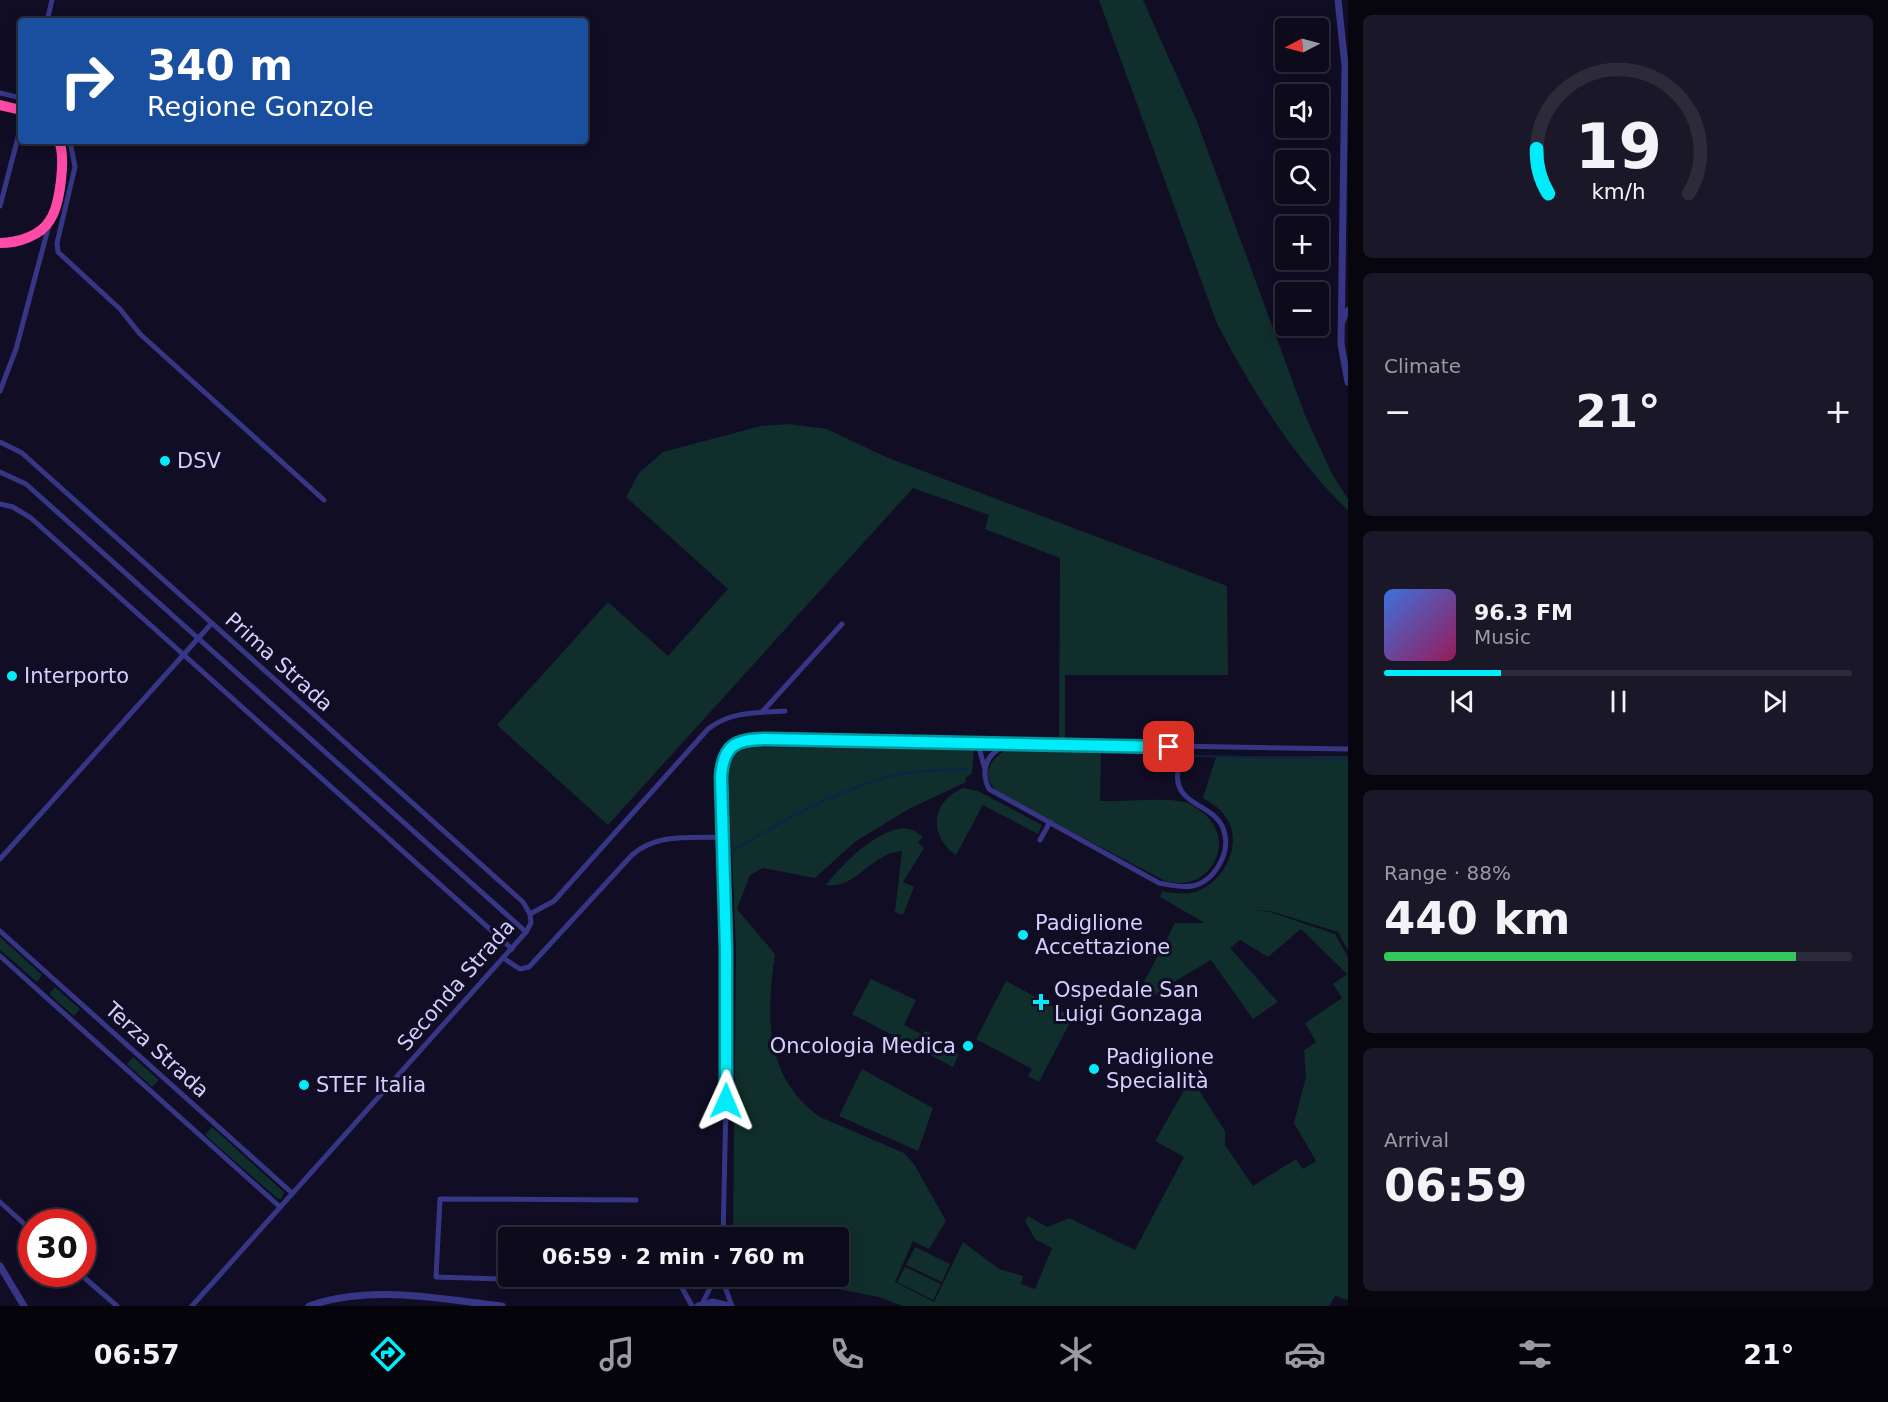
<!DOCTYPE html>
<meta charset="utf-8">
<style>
body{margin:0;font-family:"DejaVu Sans",sans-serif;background:#1a1828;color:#f1f3f6;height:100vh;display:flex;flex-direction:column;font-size:22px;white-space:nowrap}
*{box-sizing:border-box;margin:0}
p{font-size:20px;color:#9a9aa3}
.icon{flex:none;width:33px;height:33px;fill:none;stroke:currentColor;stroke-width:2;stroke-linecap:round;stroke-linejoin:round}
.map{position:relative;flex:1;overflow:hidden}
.panel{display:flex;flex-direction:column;gap:15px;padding:15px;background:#07060f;width:540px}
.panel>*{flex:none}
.top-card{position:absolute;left:18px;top:18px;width:570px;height:126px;border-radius:6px;box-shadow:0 3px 15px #0003,0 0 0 2px #2c2b3a;background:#1a4fa0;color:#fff;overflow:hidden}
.needle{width:39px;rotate:264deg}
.fabs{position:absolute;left:1275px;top:18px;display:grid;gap:12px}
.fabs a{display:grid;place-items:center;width:54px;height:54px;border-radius:6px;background:#0c0a1b;box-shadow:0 3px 15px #0003,0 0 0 2px #2c2b3a;font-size:30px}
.speed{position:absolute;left:18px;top:1209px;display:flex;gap:12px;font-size:30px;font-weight:700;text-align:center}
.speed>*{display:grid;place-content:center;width:78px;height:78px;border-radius:50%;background:#0c0a1b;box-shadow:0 3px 15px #0003,0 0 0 2px #2c2b3a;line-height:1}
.speed .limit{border:9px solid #d22;background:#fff;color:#111}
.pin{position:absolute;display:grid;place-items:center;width:51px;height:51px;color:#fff;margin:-26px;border-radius:12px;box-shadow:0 3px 9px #0006}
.me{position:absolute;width:66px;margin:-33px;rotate:1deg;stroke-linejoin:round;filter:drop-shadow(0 0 4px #0008)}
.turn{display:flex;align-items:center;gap:21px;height:126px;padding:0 30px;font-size:27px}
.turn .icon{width:78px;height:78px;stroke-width:2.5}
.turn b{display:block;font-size:42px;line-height:51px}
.big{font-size:45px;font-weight:600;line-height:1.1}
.panel .widget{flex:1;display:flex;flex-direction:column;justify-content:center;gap:9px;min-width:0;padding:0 21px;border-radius:9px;background:#1a1828}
.panel .dial{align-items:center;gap:0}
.dial svg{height:156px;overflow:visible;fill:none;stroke:#2c2b3a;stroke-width:7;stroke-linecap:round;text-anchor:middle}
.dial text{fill:#f1f3f6;stroke:none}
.song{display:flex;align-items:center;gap:18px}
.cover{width:72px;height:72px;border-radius:9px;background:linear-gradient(135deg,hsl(220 70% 55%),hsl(330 70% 35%))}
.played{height:6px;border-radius:3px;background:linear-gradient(90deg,#00ecfa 25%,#2c2b3a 25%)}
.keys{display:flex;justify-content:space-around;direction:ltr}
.heat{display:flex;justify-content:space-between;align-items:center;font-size:33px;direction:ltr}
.charge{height:9px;border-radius:4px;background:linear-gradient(90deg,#34c759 88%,#2c2b3a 0)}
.trip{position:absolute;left:498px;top:1227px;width:351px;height:60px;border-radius:6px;background:#0c0a1b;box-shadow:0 3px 15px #0003,0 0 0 2px #2c2b3a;font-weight:600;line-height:60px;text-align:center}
.dock{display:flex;height:96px;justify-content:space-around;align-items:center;background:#05040b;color:#9a9aa3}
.dock .icon{width:42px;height:42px}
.dock .selected{color:#00ecfa}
.dock b{font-size:27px;color:#f1f3f6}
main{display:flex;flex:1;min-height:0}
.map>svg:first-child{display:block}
.green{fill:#102e2b}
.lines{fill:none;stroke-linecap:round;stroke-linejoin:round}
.stream{stroke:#0a254a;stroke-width:2}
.minor{stroke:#363685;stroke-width:5}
.tertiary{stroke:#363685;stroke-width:7}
.motorway{stroke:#ff4aa8;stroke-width:10}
.route-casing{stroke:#0099a2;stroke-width:15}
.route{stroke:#00ecfa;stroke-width:10}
.poi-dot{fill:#00ecfa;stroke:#100d24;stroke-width:2}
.labels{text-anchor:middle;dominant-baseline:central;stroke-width:6;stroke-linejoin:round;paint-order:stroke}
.poi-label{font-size:21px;fill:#d3cfff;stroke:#100d24;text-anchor:start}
.street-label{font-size:21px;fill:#d3cfff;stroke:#100d24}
</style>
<main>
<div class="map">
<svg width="1348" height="1306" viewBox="0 0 1348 1306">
<rect width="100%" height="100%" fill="#100d24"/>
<g class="green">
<path d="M1099,0H1143L1196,119L1305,415L1332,474L1348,499V510C1297,463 1247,383 1216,321Z"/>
<polygon points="788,424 827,429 886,457 1227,586 1228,675 1065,675 1065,743 1059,742 1060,558 985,529 989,515 913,488 608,825 497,725 608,602 668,656 728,589 626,497 639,473 663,452 761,426"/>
<path d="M755,747L974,750L972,773L965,778L966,782L909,809L856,841L815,878L763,868L750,875L737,909L775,954C766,1016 764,1077 820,1117L904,1153L914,1164L946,1221L929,1249L913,1241L895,1282L934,1302L963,1242L999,1269L1023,1276L1021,1284L1035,1289L1052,1248L1035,1239L1025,1221L1028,1216L1047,1227L1069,1218L1135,1250L1184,1157L1155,1141L1191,1078L1225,1131V1145L1253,1186L1296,1159L1303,1169L1316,1161L1294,1123L1306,1077L1304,1050L1316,1042L1305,1023L1342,998L1333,984L1347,974L1301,929L1268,957L1240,940L1230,948L1278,1002L1253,1019L1211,960L1167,986L1169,991L1161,997L1142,986L1175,923H1205L1160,897L1162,891C1173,893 1184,895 1195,892C1224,883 1245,842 1225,816C1220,808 1211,803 1203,798L1216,757L1348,756V950L1338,932L1270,911L1255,910L1270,912L1335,934L1348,957V1300L1335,1296L1329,1306H903L879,1297L781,1278L743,1283L735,1280L733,1277L838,1276V1238L733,1237L736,948L728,767C732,753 741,748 755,747Z"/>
<path d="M1008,749L1101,750L1100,801C1122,802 1165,797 1184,802C1188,803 1193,806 1196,808C1242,835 1212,895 1165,881L999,793C979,776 989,759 1008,749Z"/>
<path d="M963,788L978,791L1042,825L1038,834L983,805L956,855C928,836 931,801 963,788Z"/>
<path d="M905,828L915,831L923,837L918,842L924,848L903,882L914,887L903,915L895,912L902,851C870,853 858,889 826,885C844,863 875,830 905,828Z"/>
<polygon points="0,937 42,975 37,982 0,950"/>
<polygon points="871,979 916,1000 904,1025 923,1035 925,1031 931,1033 926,1042 941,1050 946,1042 951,1044 949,1049 959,1054 953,1067 852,1014"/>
<polygon points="1006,981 1073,1017 1039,1082 1028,1076 1032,1069 976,1039"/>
<polygon points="55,987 80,1009 74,1016 49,994"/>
<polygon points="133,1057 159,1080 152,1087 127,1064"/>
<polygon points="862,1069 933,1108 918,1151 839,1116"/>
<polygon points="212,1127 284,1192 281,1199 278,1199 205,1135"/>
<polygon points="915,1247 950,1264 942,1282 906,1265"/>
<polygon points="905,1267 941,1284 933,1300 897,1282"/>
</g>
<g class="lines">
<g class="stream">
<polyline points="1194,756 1348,759"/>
<path d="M733,851C780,821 851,783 906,773C926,770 947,770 967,769"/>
</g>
<g class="minor">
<polyline points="47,21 52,0"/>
<polyline points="0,93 21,98"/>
<polyline points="70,141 75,167 57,243 58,252 120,309 140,334 324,500"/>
<polyline points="0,206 21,126"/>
<polyline points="1343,322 1348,309"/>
<polyline points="0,391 16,349 49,225"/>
<polyline points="0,442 22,453 523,902 530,914"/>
<polyline points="0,472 26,484 526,932"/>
<polyline points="0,504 13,507 31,518 512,949"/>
<polyline points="762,712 842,624"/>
<polyline points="978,744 984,766"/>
<path d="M1003,746C986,756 980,770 989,789L1159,883C1170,885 1180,888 1192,886C1214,882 1231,853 1224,831C1218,808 1187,807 1179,786C1174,771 1182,759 1191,748"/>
<polyline points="1040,840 1050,822"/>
<polyline points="0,859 212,623"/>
<polyline points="0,931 292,1193"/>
<polyline points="0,956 280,1207"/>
<path d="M503,958L520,969L529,967L632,855C657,833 690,838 722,837"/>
<polyline points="636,1200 440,1199 436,1277 676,1284 681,1286 692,1306"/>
<polyline points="0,1202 32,1231"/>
<path d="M723,1238L727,1057L721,777C723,744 737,739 767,739L1348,749"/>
<polyline points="80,1274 117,1306"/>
<polyline points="721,1276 732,1306"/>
<polyline points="702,1304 716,1276"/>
<path d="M192,1306L526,932L531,923L530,914L554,901L708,729C731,711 757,713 785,711"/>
</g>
<g class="tertiary">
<polyline points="1338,0 1345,66 1341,344 1348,382"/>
<polyline points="0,1266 24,1306"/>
<path d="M309,1306C371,1284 439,1299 502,1306"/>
<polyline points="698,1306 712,1302 730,1306"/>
</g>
<g class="motorway">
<polyline points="0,105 21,110"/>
<path d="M0,243C17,243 41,236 50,220C60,205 66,158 59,141"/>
</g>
</g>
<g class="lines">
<defs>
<path id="route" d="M726,1101V949L721,777C723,744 737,739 767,739L1169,747"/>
</defs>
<use href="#route" class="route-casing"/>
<use href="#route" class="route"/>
</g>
<g class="poi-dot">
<circle cx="165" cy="461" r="6"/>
<circle cx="12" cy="676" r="6"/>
<circle cx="1023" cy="935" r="6"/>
<path d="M1038 993h6v6h6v6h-6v6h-6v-6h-6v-6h6z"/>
<circle cx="968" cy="1046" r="6"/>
<circle cx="1094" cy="1069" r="6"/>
<circle cx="304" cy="1085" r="6"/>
</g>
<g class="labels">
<g class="poi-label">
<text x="177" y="461">DSV</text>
<text x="24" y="676">Interporto</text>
<text x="1035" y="923">Padiglione<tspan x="1035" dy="24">Accettazione</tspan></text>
<text x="1054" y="990">Ospedale San<tspan x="1054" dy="24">Luigi Gonzaga</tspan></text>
<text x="956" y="1046" text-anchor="end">Oncologia Medica</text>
<text x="1106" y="1057">Padiglione<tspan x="1106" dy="24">Specialità</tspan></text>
<text x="316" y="1085">STEF Italia</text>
</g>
<g class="street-label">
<text transform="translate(279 662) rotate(42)">Prima Strada</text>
<text transform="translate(456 985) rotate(-49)">Seconda Strada</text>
<text transform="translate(157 1050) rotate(42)">Terza Strada</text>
</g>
</g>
</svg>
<div class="fabs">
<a><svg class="needle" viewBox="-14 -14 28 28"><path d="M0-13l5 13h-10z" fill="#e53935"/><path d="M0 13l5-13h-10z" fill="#9a9aa3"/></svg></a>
<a><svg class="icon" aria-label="sound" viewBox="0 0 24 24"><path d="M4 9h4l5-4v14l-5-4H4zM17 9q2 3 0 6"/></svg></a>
<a><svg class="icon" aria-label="search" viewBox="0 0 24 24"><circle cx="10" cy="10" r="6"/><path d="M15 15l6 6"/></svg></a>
<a>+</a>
<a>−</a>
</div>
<div class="speed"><div class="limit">30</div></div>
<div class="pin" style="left:1169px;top:747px;background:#d93025"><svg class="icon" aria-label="arrive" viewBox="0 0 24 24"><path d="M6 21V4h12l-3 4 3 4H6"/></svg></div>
<svg class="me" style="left:726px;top:1101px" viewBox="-20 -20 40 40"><path d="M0-17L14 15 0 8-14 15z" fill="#00ecfa" stroke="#fff" stroke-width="4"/></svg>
<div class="trip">06:59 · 2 min · 760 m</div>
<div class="top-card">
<div class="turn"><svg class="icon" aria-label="right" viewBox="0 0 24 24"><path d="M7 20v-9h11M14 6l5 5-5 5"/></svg><div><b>340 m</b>Regione Gonzole</div></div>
</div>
</div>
<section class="panel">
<div class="widget dial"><svg viewBox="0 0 100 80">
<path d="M14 69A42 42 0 1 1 86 69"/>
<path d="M14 69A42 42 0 0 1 8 46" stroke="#00ecfa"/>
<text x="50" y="56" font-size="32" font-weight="700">19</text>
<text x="50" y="72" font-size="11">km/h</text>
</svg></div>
<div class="widget"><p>Climate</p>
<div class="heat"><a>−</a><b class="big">21°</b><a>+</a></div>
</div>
<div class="widget">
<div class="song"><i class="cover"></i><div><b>96.3 FM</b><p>Music</p></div></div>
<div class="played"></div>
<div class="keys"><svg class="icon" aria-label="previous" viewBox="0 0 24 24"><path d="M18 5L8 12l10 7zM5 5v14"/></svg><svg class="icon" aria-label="pause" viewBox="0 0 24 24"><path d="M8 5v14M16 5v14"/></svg><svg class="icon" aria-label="next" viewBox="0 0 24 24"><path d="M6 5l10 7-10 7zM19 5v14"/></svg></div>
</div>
<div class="widget"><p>Range · 88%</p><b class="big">440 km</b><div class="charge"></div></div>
<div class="widget"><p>Arrival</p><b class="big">06:59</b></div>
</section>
</main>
<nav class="dock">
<b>06:57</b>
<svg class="icon selected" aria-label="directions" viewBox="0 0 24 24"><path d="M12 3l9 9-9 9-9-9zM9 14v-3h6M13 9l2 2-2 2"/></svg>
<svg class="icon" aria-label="music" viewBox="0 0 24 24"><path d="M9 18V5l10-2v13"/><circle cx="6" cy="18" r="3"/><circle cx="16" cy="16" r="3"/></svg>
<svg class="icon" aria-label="phone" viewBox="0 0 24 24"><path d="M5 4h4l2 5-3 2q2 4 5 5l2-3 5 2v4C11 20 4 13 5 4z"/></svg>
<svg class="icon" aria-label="climate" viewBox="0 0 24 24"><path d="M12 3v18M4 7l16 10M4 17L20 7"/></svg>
<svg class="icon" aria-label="car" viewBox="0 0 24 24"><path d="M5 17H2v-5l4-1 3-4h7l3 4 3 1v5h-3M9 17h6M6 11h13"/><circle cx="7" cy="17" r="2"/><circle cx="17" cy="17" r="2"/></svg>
<svg class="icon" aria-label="filters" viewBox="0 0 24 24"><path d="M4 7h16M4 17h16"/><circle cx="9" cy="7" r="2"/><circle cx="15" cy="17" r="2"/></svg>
<b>21°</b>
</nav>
